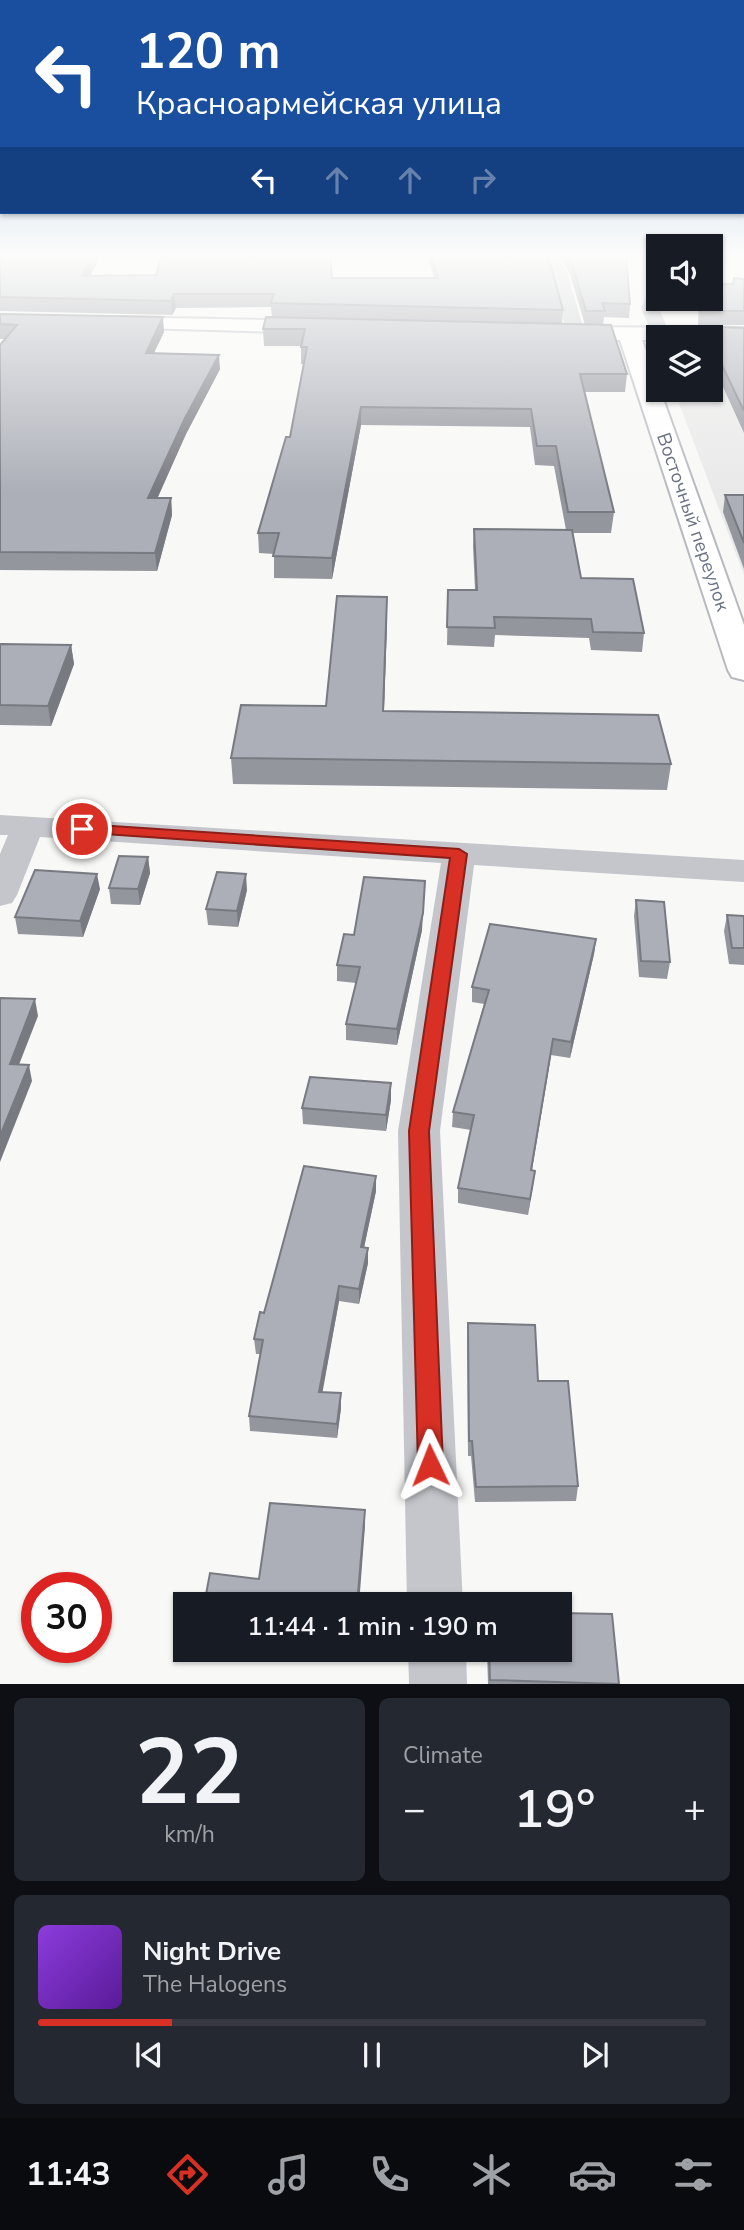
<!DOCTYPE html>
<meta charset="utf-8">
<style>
body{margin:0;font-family:"Nunito Sans",sans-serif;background:#242831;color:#f1f3f6;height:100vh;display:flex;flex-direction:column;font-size:26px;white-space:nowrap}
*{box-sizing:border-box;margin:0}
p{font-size:23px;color:#9ea1a6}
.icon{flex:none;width:38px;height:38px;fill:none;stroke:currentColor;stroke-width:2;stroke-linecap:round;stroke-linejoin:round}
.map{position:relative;height:1684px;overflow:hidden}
.details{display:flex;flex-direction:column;gap:14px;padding:14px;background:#0d0f14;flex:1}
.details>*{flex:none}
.banner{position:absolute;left:0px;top:0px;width:746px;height:214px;box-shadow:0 2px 5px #0004;background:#1a4fa0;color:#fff;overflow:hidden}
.fabs{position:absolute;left:646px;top:234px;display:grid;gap:14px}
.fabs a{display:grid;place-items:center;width:77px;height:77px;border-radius:0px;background:#171b24;box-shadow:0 2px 5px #0004;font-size:35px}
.speed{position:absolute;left:21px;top:1572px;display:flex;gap:14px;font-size:35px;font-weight:700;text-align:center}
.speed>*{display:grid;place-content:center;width:91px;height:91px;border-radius:50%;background:#171b24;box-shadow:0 2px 5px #0004;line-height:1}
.speed .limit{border:10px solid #d22;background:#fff;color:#111}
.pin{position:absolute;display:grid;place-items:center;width:60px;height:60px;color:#fff;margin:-30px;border:4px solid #fff;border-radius:50%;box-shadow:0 2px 7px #0007}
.me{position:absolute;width:77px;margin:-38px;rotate:358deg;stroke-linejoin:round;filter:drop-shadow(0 0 5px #0008)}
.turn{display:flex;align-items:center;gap:24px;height:147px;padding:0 21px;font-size:32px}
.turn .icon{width:91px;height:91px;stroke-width:2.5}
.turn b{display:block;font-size:49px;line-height:60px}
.lanes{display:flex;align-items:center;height:66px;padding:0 21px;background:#0003;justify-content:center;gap:35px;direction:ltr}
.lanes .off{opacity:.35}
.big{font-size:52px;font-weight:600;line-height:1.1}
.details .widget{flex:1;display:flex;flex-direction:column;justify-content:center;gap:10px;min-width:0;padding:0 24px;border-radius:10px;background:#242831}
.details .dial{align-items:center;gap:0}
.dial b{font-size:91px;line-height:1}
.song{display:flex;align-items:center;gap:21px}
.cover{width:84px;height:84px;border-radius:10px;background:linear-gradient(135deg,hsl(270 70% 55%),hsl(270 70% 35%))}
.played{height:7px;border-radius:4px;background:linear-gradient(90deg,#d93025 20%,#363941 20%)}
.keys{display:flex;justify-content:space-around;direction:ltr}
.heat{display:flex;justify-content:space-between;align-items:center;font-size:38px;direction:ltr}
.details .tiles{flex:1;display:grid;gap:14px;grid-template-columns:1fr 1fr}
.widget:last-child{grid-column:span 2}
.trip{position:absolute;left:173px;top:1592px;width:399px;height:70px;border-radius:0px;background:#171b24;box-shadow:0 2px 5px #0004;font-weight:600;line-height:70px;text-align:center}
.tab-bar{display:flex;height:112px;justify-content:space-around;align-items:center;background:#090b0e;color:#9ea1a6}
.tab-bar .icon{width:49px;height:49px}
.tab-bar .selected{color:#d93025}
.tab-bar b{font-size:32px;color:#f1f3f6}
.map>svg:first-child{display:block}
.built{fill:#e9e9e9}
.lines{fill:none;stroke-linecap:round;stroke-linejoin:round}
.secondary-casing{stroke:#b7b9bf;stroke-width:4}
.street{fill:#c4c6cb;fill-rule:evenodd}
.secondary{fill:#fff;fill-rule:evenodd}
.wall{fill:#94969e}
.shaded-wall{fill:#787a81}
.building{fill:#acafb8;stroke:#787a81;stroke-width:2}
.route{fill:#d93025;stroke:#8d1f18;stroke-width:2}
.labels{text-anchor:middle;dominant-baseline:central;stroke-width:7;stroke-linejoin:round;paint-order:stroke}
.far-street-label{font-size:19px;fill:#6a7284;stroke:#fff}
</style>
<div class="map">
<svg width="744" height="1684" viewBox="0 0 744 1684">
<rect width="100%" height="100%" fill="#f8f8f6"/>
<polygon class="built" points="711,351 744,351 744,575 674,390 710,390"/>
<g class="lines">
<defs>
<g id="secondary">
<polygon points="111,317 316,321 323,323 326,327 323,331 316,333 104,327 101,323 104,319"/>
<polygon points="562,327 744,328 744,340 710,340 710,338 642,340 744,625 744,680 732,677 728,670 620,340 555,337 552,333 555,329"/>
</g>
</defs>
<use href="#secondary" class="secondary-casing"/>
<g class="street">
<polygon points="543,256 559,256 568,275 585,334 582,338 570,338 567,334 552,275"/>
<polygon points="717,256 735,256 716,273 710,275 710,262"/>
<polygon points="658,284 658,299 662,299 659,308 670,334 667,338 658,339 652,334 641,308 652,285"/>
<polygon points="0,815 744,860 744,882 474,865 440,1131 463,1605 407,1605 398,1131 441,863 40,837 17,895 12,903 0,906 0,854 8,835 0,835"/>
<polygon points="408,1650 466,1650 467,1684 409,1684"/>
</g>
<use href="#secondary" class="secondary"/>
</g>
<g class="wall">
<polygon points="0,256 100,256 90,276 332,278 434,278 427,256 547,256 563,310 562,324 627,374 625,392 585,392 614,512 611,533 573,533 581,578 644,633 642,652 591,650 589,638 495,635 494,647 447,645 448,590 475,590 473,546 474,529 566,530 554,466 535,465 530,427 361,425 332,579 274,578 274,554 259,553 258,533 290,437 304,364 301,364 301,346 264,346 263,329 272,317 271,307 176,308 172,315 0,311"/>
<polygon points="560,256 626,256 630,304 629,318 604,317 603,325 585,325 570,274"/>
<polygon points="744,279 744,325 698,325 699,299 710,299 713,284 733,284"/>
<polygon points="0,314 164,332 154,353 220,369 186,434 157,498 171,498 172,515 157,571 0,570 0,345 5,339 0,339"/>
<polygon points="700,326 744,328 744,433 719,378 710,378 710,338 698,338"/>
<polygon points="725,495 744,495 744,569 723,512"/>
<polygon points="387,621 384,711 671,764 667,790 233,784 231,758 326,706"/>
<polygon points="0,644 71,645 74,664 51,726 0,725"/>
<polygon points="148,857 150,873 140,905 111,904 109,888"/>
<polygon points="100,889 83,937 18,934 15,917"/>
<polygon points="247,890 238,927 208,925 206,909"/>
<polygon points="636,900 670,962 667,979 639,977 634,916"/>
<polygon points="727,915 744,916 744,965 729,964 724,931"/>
<polygon points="422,930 397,1045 346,1040 346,1024 356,983 337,981 337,965 354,935"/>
<polygon points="596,939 594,954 570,1058 551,1055 532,1170 535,1171 528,1215 458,1203 458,1188 471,1130 452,1127 453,1112 484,1004 472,1002 472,987"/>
<polygon points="391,1083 391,1100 386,1131 303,1124 302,1108"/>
<polygon points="376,1176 376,1191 364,1247 368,1263 359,1304 339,1301 322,1392 341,1408 337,1438 250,1431 249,1416 260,1354 256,1354 254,1339 264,1313"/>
<polygon points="468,1323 538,1381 578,1486 576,1501 475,1502 471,1456 468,1456 467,1338"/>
<polygon points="487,1650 560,1650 619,1684 488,1684"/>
</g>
<g class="shaded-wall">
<polygon points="92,256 100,256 84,289 82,276"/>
<polygon points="174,294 176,308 172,315 171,301"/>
<polygon points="163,317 164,332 147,367 146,353"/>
<polygon points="219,355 220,369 186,434 150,515 148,498 185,418"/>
<polygon points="361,407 361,425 332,579 332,558"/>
<polygon points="171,498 172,515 157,571 155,553"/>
<polygon points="387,597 387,621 383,736 383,711"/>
<polygon points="71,645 74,664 51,726 48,706"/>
<polygon points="148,857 150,873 140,905 138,889"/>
<polygon points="97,874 100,889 83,937 80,921"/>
<polygon points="246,874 247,890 238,927 237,911"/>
<polygon points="425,881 422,930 397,1045 397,1029"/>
<polygon points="596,939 594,954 570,1058 571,1042"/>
<polygon points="35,999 38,1016 13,1080 10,1064"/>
<polygon points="553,1039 551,1055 529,1186 531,1170"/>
<polygon points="29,1065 32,1081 0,1162 0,1136"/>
<polygon points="391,1083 391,1100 386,1131 386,1115"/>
<polygon points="535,1171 533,1186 528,1215 530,1199"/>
<polygon points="376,1176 376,1191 361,1262 361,1247"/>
<polygon points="368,1248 368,1263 359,1304 359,1289"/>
<polygon points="339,1286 339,1301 320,1406 319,1392"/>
<polygon points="341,1393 341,1408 337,1438 337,1424"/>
<polygon points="365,1510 365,1526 359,1605 357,1605"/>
</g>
<g class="building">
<polygon points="0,256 92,256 82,276 156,275 161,256 330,256 332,278 438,278 431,256 547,256 550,263 563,310 271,303 274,294 174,294 171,301 0,297"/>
<polygon points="569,256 626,256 630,304 602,303 605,311 586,311 571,261"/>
<polygon points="734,278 744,279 744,311 700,311 700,299 710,299 710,279 713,284 733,284"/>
<polygon points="0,314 163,317 146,353 219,355 185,418 148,498 171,498 155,553 0,552 0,345 17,325 0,324"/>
<polygon points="266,317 611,325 627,374 580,374 614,512 568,512 556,446 537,446 531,409 361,407 332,558 273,556 279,533 258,533 286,437 290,437 307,347 301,347 305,329 263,329"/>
<polygon points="700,326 744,328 744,411 721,363 710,363 710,338 699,338"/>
<polygon points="725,495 744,495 744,543"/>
<polygon points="474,529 572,530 581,578 633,579 644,633 593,632 591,619 494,617 495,628 447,627 448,590 477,590"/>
<polygon points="337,596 387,597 383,711 658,715 671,764 231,758 241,705 326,706"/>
<polygon points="0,644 71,645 48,706 0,705"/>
<polygon points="119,856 148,857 138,889 109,888"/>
<polygon points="35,870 97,874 80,921 15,917"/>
<polygon points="217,872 246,874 237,911 206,909"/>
<polygon points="364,877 425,881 423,913 397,1029 346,1024 360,967 337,965 344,934 354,935"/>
<polygon points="636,900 664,902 670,962 641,961"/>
<polygon points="727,915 744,916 744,948 732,948"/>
<polygon points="490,924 596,939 571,1042 553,1039 531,1170 535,1171 530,1199 458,1188 474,1115 453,1112 489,990 472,987"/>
<polygon points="0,998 35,999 10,1064 29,1065 0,1136"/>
<polygon points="310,1077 391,1083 386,1115 302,1108"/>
<polygon points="304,1166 376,1176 361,1247 368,1248 359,1289 339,1286 319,1392 341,1393 337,1424 249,1416 263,1340 254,1339 260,1312 264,1313"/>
<polygon points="468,1323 535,1325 538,1381 568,1381 578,1486 476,1487 472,1441 469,1441"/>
<polygon points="270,1503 365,1510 357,1605 204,1605 210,1573 259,1579"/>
<polygon points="560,1613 612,1614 619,1684 490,1680 489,1650 560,1650"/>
</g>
<linearGradient id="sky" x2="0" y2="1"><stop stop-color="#97badc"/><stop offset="0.52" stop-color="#fcfcfb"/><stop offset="1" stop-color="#fcfcfb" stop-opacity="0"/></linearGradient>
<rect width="744" height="492" fill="url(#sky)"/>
<polygon class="route" points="82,824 459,849 467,854 429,1131 443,1465 439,1474 430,1477 422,1474 418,1465 409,1131 450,858 76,832 74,829"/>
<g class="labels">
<g class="far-street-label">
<text transform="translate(693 522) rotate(71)">Восточный переулок</text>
</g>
</g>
</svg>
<div class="fabs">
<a><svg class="icon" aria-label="sound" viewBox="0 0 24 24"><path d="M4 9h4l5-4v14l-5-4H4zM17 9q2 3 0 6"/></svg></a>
<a><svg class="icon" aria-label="layers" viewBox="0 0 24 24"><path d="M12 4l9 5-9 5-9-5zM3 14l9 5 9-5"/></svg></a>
</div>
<div class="speed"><div class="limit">30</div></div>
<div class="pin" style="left:82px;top:829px;background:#d93025"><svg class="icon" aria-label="arrive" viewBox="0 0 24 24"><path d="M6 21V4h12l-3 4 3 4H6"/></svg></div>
<svg class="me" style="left:430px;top:1465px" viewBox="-20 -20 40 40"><path d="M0-17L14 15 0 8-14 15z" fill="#d93025" stroke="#fff" stroke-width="4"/></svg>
<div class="trip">11:44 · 1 min · 190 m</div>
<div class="banner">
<div class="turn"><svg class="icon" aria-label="left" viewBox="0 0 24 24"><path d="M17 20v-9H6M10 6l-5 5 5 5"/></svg><div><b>120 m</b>Красноармейская улица</div></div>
<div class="lanes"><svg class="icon" aria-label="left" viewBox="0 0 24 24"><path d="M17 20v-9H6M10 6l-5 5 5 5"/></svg><svg class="icon off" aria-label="ahead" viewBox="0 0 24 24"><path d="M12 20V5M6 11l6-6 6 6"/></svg><svg class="icon off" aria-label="ahead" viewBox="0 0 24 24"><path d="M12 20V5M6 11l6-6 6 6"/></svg><svg class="icon off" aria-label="right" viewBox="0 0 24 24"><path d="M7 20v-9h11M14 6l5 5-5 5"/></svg></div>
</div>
</div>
<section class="details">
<div class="tiles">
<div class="widget dial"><b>22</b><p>km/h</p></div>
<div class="widget"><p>Climate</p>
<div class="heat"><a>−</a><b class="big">19°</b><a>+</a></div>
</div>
<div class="widget">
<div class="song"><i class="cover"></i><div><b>Night Drive</b><p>The Halogens</p></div></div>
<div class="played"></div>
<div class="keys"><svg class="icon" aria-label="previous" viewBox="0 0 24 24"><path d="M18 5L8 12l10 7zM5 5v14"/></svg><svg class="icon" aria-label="pause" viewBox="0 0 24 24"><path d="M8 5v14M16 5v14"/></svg><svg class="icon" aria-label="next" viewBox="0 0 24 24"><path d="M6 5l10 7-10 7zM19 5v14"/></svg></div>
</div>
</div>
</section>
<nav class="tab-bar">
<b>11:43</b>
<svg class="icon selected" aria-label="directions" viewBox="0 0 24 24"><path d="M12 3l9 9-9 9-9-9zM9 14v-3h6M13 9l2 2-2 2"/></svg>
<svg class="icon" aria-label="music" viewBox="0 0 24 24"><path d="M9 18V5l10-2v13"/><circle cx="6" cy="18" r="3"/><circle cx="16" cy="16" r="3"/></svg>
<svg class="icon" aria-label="phone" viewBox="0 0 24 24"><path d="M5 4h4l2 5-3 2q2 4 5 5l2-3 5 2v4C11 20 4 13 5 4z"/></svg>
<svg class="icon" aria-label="climate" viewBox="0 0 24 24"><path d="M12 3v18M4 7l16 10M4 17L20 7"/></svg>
<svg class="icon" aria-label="car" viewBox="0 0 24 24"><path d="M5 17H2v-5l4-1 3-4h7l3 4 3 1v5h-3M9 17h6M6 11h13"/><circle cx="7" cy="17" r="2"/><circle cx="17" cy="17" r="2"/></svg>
<svg class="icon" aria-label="filters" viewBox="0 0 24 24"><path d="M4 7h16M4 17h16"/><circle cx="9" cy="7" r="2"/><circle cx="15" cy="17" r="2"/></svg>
</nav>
